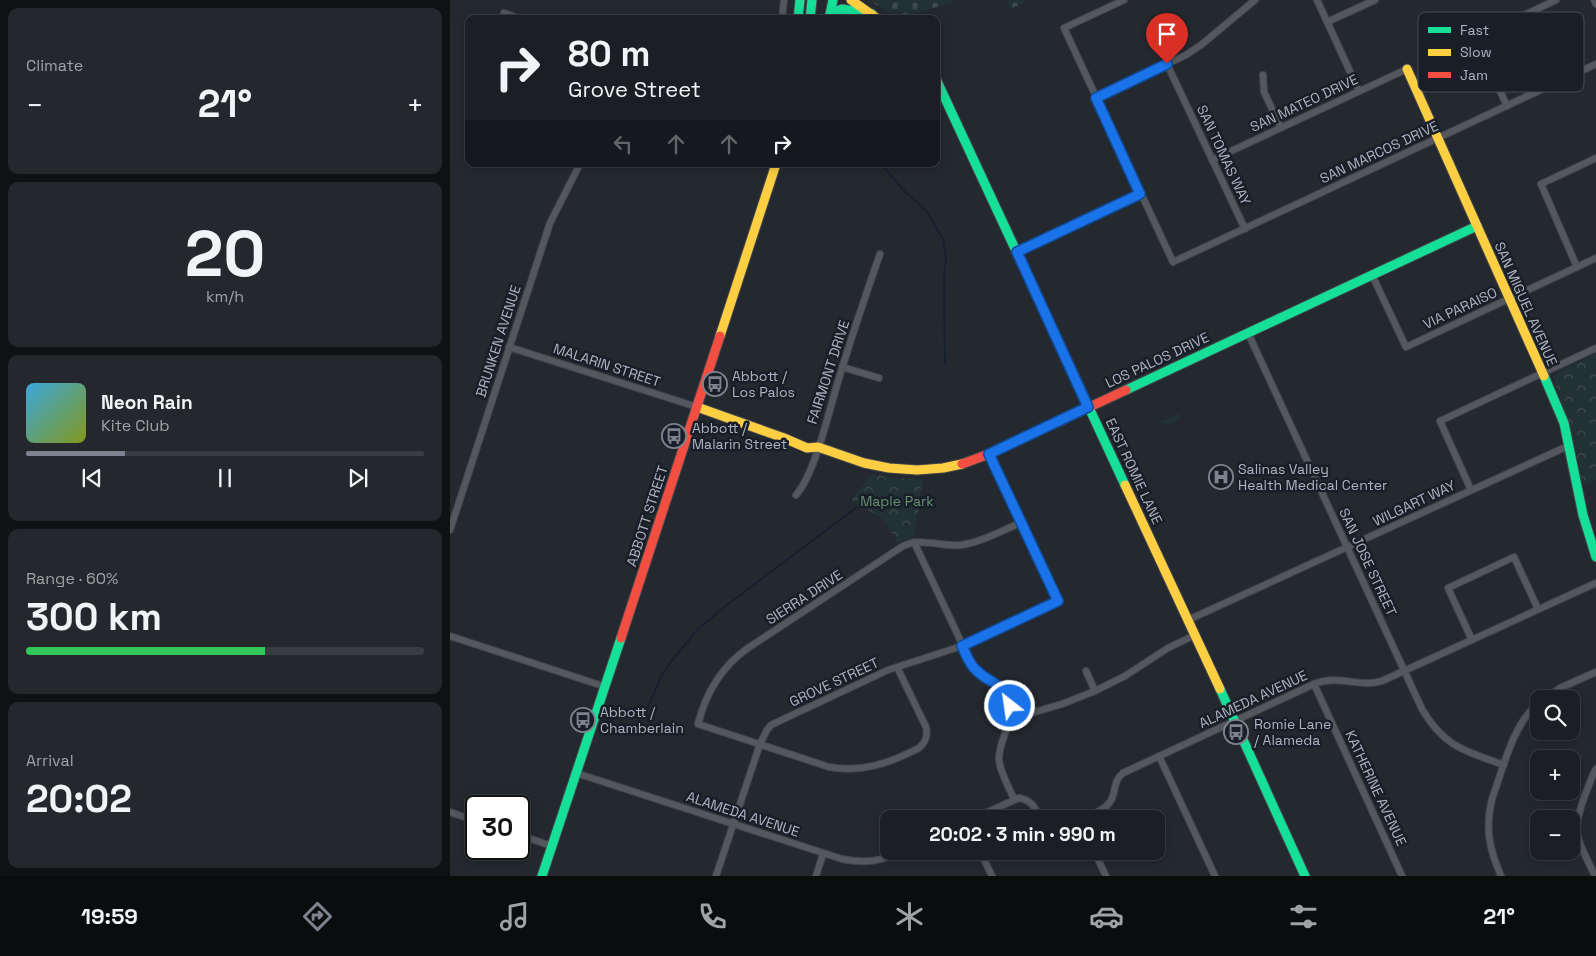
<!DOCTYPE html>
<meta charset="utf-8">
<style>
body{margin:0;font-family:"Space Grotesk",sans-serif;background:#24272b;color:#f1f3f6;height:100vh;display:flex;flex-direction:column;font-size:19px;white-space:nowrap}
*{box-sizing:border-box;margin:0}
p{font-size:16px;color:#a0a2a6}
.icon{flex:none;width:28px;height:28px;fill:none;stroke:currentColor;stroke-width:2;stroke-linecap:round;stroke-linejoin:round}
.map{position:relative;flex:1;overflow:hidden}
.sheet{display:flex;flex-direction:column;gap:8px;padding:8px;background:#0f1113;width:450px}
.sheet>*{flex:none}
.banner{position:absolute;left:15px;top:15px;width:475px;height:152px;border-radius:10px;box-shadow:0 2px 12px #0003,0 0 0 1px #393d41;background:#1b1f23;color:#f1f3f6;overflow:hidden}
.buttons{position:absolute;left:1080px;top:690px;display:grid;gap:10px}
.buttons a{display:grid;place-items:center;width:50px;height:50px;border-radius:10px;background:#1b1f23;box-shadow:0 2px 12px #0003,0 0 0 1px #393d41;font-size:25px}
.speed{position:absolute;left:15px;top:795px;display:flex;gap:10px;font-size:25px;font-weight:700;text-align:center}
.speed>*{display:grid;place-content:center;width:65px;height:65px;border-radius:50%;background:#1b1f23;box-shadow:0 2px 12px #0003,0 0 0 1px #393d41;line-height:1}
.speed .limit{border:2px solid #111;border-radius:8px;background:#fff;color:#111}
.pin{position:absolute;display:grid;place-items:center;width:42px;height:42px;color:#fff;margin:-51px -21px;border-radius:50% 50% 50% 0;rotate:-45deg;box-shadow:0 0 5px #0007}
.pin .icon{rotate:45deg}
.me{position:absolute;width:55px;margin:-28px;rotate:330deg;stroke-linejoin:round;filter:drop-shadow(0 0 4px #0008)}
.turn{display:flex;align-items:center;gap:18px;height:105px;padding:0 20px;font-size:22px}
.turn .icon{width:65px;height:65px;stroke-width:2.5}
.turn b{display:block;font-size:35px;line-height:42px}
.lanes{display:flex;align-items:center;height:48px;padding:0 20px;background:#0003;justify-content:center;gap:25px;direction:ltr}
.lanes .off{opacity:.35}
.big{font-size:38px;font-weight:800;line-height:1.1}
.sheet .tile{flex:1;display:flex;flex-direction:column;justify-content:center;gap:8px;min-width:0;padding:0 18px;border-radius:10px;background:#24272b}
.sheet .dial{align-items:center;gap:0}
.dial b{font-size:65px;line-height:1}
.song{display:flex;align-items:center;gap:15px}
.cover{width:60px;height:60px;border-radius:8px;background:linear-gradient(135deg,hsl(200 70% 55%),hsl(70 70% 35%))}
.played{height:5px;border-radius:2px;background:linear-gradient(90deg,#7d838e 25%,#393d41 25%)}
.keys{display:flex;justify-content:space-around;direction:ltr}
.heat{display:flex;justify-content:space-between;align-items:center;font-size:28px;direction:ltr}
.charge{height:8px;border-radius:4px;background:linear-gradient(90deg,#34c759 60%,#393d41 0)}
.trip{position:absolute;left:430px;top:810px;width:285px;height:50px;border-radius:10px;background:#1b1f23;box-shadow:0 2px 12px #0003,0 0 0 1px #393d41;font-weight:800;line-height:50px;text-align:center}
.menu{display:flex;height:80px;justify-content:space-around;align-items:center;background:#0b0c0e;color:#a0a2a6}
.menu .icon{width:35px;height:35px}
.menu .current{color:#7d838e}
.menu b{font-size:22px;color:#f1f3f6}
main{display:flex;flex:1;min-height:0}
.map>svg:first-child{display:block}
.grass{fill:#223133}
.cemetery{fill:url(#cemetery-stones)}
.park{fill:url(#park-crowns)}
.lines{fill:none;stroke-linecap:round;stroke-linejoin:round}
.stream{stroke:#16202f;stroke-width:2}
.street-casing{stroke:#41454c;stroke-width:8}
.fast-casing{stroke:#41454c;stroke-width:11}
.slow-casing{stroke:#41454c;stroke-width:11}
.jam-casing{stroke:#41454c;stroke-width:11}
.street{stroke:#54575d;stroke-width:6}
.fast{stroke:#16e098;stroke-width:9}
.slow{stroke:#ffcf43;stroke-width:9}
.jam{stroke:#f24e42;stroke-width:9}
.route-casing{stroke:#114b97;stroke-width:12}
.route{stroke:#1a73e8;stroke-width:9}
.labels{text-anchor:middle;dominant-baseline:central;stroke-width:5;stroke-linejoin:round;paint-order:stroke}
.street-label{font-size:14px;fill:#adb4c1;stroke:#191f28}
.poi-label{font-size:14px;fill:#adb4c1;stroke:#191f28;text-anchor:start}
.park-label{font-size:14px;fill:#669070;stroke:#191f28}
.key{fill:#191f28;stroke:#454c56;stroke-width:1}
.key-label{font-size:14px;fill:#adb4c1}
</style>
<main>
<section class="sheet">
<div class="tile"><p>Climate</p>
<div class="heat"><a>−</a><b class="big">21°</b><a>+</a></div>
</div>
<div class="tile dial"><b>20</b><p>km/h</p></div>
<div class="tile">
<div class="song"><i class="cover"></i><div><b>Neon Rain</b><p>Kite Club</p></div></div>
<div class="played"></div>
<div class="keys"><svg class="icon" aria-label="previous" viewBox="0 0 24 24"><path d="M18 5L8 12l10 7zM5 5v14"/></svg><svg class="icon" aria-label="pause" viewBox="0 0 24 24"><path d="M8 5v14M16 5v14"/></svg><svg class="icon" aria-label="next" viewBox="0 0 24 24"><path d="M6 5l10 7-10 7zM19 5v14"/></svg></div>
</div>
<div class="tile"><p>Range · 60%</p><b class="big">300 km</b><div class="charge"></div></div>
<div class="tile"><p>Arrival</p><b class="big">20:02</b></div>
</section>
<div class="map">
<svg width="1146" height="876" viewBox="0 0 1146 876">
<defs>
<pattern id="cemetery-stones" width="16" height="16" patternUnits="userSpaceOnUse" patternTransform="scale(1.25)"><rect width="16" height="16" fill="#223133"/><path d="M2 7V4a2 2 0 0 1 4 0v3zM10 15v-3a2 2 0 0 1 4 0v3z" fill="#3f4c4f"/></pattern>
<pattern id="park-crowns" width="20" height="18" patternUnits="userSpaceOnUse" patternTransform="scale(1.25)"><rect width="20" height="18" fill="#223133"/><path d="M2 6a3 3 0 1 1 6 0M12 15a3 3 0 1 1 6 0" fill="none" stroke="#3f4c4f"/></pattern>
</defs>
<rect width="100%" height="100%" fill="#24292f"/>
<polygon class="grass" points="729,413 730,417 724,424 709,423"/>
<g class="cemetery">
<polygon points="419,0 508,0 450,19 448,19"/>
<polygon points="557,0 579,0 560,9"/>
</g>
<g class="park">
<polygon points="1146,354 1146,480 1133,486 1120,426 1103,378 1107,372"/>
<polygon points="422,474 443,478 473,479 464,536 456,539 448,543 433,519 401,500"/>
</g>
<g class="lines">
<g class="stream">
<polyline points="434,167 456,193 468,203 477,212 493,239 496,257 494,276 495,364"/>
<polyline points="195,714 211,677 219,664 248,629 277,605 407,507"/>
</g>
<defs>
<g id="street">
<polyline points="674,0 614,28 723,262 1146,64"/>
<polyline points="867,0 909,91"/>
<polyline points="1144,0 1146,4"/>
<polyline points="54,13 70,19"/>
<polyline points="332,19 334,0"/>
<polyline points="877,22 925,0"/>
<polyline points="717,64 795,229"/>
<polyline points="813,75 814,92 831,128"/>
<polyline points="646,98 736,55 751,45 805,0"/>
<polyline points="1057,106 1026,38 1106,0"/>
<polyline points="762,160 957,69"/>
<polyline points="567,252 690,194"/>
<polyline points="1127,267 1091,184 1146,158"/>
<polyline points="922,275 956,347 1146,258"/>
<path d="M798,333L972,709C994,747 1015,751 1054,765"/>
<polyline points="59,347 247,407"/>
<polyline points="392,367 429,378"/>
<polyline points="1021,490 990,421 1146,348"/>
<path d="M346,495C365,473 378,415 387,385C400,341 415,297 430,254"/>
<polyline points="0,530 100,223 130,164"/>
<path d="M464,542L522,665C531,677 546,680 554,692C571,719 549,733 549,759C550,773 559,787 564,799"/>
<polyline points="738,620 1118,446"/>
<polyline points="0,636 156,687"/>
<polyline points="1022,640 998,588 1064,557 1088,609"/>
<path d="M447,667L476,727C478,736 476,742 469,748C440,763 412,773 379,767L248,724C256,692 271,667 298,648L453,546C472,537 492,547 511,545C532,542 551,531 570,523"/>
<polyline points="636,671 645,691"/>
<polyline points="864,684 952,876"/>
<polyline points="1093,699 1110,688 1146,672"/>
<polyline points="561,719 612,704 645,691 675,676 718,648 745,635"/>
<polyline points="709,756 765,876"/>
<path d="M126,773L392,859C415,864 432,861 453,851"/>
<polyline points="0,812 26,821"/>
<path d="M522,819L569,798C582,800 585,808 591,819"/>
<path d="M632,819C641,815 654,811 660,802C667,792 662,782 673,773L864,684C889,674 908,688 932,681L1146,583"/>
<polyline points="69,835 102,846"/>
<polyline points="530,851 542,876"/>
<polyline points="644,851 656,876"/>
<polyline points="266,876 310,744 317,730 321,725 438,670 512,646 607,601 539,454"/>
<polyline points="366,876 373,854"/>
<path d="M1051,876C1039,848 1035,829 1042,799C1054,766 1062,726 1089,702"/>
<path d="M1145,876C1128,839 1120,835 1135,795C1139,786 1141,777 1146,769"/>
</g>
<g id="fast">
<polyline points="380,14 392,9 422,14"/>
<polyline points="348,19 350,0"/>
<polyline points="360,19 362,0"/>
<polyline points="379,19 383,0"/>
<polyline points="486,79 675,485"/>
<polyline points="1094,376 1114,423 1133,515 1146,557"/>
<polyline points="676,390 1027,226"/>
<polyline points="770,689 855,876"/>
<polyline points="92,876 171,638"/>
</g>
<g id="slow">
<polyline points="401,0 428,19"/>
<polyline points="957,69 1094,376"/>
<polyline points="270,336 326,164"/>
<polyline points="247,407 334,438 357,448 368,447 414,463 439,468 467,470 493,468 512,464"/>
<polyline points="675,485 770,689"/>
</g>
<g id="jam">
<polyline points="512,464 539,454 676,390"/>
<polyline points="171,638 270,336"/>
</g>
</defs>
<use href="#street" class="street-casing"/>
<use href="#fast" class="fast-casing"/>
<use href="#slow" class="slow-casing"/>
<use href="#jam" class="jam-casing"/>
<use href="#street" class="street"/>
<use href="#fast" class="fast"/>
<use href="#slow" class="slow"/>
<use href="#jam" class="jam"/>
</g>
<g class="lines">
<defs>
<path id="route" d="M560,706C551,679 542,686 526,670C519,664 516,654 512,646L608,601L539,454L638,407L567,252L690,194L646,98L717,64"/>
</defs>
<use href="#route" class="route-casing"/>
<use href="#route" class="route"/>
</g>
<defs>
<symbol id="bus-ring" viewBox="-11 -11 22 22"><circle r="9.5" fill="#191f28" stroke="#7d838e" stroke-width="1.5"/><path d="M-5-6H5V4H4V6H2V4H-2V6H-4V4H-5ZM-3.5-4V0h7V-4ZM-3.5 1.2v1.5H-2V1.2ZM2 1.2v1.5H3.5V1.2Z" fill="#7d838e"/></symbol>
<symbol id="hospital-ring" viewBox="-11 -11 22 22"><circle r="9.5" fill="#191f28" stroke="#7d838e" stroke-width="1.5"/><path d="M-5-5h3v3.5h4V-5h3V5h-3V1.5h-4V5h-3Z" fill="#7d838e"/></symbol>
</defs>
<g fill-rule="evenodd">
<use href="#bus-ring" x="251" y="370" width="28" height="28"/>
<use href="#bus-ring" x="210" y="422" width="28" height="28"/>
<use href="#hospital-ring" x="757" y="463" width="28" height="28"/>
<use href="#bus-ring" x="119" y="706" width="28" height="28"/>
<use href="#bus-ring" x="772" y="718" width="28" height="28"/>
</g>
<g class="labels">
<g class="street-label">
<text transform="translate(854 103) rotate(-25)">SAN MATEO DRIVE</text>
<text transform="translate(929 152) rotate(-25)">SAN MARCOS DRIVE</text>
<text transform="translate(774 155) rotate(65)">SAN TOMAS WAY</text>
<text transform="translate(1076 304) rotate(66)">SAN MIGUEL AVENUE</text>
<text transform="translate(1010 308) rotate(-25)">VIA PARAISO</text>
<text transform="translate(48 341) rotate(-72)">BRUNKEN AVENUE</text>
<text transform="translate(707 360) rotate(-25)">LOS PALOS DRIVE</text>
<text transform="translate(157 365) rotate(18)">MALARIN STREET</text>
<text transform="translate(378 372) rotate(-72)">FAIRMONT DRIVE</text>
<text transform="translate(684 471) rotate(65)">EAST ROMIE LANE</text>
<text transform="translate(964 503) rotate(-25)">WILGART WAY</text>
<text transform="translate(197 516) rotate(-72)">ABBOTT STREET</text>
<text transform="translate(918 562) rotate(65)">SAN JOSE STREET</text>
<text transform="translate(354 597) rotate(-33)">SIERRA DRIVE</text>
<text transform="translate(384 682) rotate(-25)">GROVE STREET</text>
<text transform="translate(803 699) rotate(-25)">ALAMEDA AVENUE</text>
<text transform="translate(926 788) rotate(65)">KATHERINE AVENUE</text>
<text transform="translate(293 814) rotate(18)">ALAMEDA AVENUE</text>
</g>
<g class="poi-label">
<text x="282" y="376">Abbott /<tspan x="282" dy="16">Los Palos</tspan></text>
<text x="242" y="428">Abbott /<tspan x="242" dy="16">Malarin Street</tspan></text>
<text x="788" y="469">Salinas Valley<tspan x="788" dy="16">Health Medical Center</tspan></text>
<text x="150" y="712">Abbott /<tspan x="150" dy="16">Chamberlain</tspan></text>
<text x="804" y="724">Romie Lane<tspan x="804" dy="16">/ Alameda</tspan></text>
</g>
<g class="park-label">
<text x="447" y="501">Maple Park</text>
</g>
</g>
<rect x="968" y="12" width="166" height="80" rx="8" class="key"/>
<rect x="978" y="27" width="23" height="6" fill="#16e098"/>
<rect x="978" y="49" width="23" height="7" fill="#ffcf43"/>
<rect x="978" y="72" width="23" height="6" fill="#f24e42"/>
<g class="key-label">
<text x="1010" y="35">Fast</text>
<text x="1010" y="57">Slow</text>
<text x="1010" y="80">Jam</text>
</g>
</svg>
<div class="buttons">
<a><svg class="icon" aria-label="search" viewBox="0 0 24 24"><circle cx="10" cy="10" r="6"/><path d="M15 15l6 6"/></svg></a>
<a>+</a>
<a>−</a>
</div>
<div class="speed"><div class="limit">30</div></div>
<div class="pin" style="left:717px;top:64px;background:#d93025"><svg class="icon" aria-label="arrive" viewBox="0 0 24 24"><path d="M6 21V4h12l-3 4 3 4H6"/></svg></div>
<svg class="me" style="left:560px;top:706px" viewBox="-20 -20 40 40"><circle r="17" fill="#1a73e8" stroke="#fff" stroke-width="3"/><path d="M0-11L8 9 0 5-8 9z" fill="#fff"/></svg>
<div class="trip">20:02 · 3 min · 990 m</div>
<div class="banner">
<div class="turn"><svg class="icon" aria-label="right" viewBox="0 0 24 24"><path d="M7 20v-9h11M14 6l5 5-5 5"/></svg><div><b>80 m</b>Grove Street</div></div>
<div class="lanes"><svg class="icon off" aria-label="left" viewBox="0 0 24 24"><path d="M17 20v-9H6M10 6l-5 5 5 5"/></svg><svg class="icon off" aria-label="ahead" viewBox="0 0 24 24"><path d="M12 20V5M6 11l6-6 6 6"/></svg><svg class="icon off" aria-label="ahead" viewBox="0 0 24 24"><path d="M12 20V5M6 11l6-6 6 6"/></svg><svg class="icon" aria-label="right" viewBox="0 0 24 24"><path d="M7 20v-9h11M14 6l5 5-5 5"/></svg></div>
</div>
</div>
</main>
<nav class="menu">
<b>19:59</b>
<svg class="icon current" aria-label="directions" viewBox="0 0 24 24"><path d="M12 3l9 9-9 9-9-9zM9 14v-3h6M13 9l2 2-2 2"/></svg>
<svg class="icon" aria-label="music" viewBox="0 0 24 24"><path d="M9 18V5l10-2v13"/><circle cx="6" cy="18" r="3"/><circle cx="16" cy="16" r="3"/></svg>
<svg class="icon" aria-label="phone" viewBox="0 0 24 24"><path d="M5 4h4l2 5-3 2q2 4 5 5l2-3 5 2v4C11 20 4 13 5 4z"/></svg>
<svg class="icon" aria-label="climate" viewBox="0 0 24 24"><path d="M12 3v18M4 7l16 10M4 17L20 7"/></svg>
<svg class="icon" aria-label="car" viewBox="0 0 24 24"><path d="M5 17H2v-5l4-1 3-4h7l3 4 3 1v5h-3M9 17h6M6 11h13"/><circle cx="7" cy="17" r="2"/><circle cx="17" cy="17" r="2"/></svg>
<svg class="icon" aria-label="filters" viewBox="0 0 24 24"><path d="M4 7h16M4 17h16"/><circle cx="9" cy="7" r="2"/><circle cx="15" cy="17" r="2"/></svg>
<b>21°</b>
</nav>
